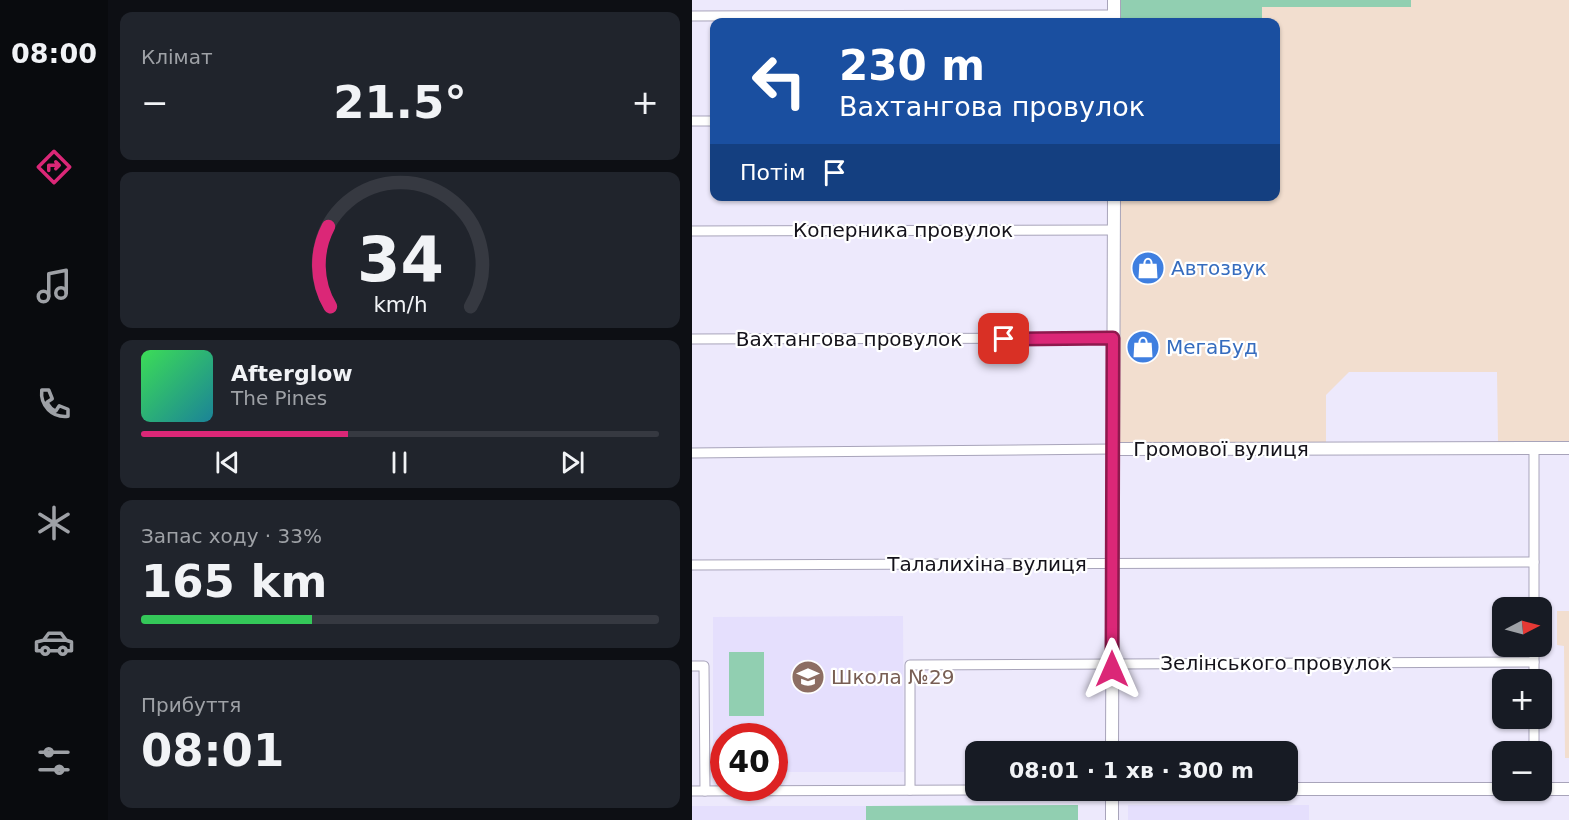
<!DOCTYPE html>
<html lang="uk">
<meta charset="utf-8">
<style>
body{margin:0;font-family:"DejaVu Sans",sans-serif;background:#20242c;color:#f1f3f6;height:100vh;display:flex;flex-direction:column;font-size:22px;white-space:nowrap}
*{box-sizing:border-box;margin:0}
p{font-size:20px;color:#9ea1a6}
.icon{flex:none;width:33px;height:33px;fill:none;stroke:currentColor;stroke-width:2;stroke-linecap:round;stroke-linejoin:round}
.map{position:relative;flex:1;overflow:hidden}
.panel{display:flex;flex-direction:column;gap:12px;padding:12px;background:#0d0f14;width:584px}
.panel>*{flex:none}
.guide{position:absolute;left:18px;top:18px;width:570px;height:183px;border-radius:12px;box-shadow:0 2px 4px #0004;background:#1a4fa0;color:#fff;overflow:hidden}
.needle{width:39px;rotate:84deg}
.tools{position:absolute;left:800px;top:597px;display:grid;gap:12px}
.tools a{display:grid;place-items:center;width:60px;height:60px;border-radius:12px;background:#171b24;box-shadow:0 2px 4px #0004;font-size:30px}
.speed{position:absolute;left:18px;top:723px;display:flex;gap:12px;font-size:30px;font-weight:700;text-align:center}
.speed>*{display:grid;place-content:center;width:78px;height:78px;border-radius:50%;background:#171b24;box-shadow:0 2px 4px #0004;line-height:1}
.speed .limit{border:9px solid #d22;background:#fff;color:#111}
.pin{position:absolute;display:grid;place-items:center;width:51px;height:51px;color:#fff;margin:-26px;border-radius:12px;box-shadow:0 3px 9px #0006}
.me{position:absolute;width:66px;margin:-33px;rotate:0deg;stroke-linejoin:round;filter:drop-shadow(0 0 4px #0008)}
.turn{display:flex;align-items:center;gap:21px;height:126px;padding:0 30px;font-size:27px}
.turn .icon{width:78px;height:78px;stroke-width:2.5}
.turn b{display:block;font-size:42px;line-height:51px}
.then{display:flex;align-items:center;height:57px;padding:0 30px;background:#0003;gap:12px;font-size:22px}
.big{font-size:45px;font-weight:700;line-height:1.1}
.panel .tile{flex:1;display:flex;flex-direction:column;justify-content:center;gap:9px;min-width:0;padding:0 21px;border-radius:12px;background:#20242c}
.panel .dial{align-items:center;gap:0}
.dial svg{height:156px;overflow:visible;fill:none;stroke:#363941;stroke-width:7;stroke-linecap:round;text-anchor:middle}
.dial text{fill:#f1f3f6;stroke:none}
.song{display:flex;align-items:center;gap:18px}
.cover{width:72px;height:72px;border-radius:9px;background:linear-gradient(135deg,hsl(130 70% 55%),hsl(190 70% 35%))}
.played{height:6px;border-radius:3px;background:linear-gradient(90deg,#db2777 40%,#363941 40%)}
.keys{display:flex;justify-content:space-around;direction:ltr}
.heat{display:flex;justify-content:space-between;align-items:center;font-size:33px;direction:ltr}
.charge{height:9px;border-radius:4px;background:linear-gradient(90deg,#34c759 33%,#363941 0)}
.trip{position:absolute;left:273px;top:741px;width:333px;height:60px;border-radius:12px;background:#171b24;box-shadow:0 2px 4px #0004;font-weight:700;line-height:60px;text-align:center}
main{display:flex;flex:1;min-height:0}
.dock{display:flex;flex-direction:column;width:108px;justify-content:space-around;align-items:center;background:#090b0e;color:#9ea1a6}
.dock .icon{width:42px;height:42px}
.dock .selected{color:#db2777}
.dock b{font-size:27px;color:#f1f3f6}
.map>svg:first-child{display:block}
.industrial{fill:#f2decf}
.built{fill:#e5dffd}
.green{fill:#91cfb1}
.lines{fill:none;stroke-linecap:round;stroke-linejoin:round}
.minor-casing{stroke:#a8a4ba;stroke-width:11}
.tertiary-casing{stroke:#a8a4ba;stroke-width:14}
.minor{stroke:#fff;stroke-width:9}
.tertiary{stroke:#fff;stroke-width:12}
.route-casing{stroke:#8e194d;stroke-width:15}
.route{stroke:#db2777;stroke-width:10}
.labels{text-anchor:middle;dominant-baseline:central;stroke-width:4.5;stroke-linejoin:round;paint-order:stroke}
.street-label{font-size:20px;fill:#14121a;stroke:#fff}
.shop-label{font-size:20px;fill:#366cbe;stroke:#fff;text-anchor:start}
.education-label{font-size:20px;fill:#785e54;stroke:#fff;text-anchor:start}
</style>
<main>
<nav class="dock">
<b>08:00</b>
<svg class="icon selected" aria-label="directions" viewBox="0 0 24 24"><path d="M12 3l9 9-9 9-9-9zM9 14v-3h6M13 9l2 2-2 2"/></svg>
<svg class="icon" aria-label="music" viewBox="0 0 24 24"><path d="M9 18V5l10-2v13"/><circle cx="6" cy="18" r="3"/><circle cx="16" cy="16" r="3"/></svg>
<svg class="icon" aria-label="phone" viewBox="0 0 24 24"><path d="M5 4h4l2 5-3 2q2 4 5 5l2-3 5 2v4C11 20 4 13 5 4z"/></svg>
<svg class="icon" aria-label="climate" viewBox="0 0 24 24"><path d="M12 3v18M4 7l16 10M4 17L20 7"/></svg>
<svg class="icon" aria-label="car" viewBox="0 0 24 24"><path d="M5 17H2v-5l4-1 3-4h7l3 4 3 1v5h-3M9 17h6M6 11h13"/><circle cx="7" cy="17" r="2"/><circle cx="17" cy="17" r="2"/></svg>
<svg class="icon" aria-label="filters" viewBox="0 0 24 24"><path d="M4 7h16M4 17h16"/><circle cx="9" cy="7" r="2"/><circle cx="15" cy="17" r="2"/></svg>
</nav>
<section class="panel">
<div class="tile"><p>Клімат</p>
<div class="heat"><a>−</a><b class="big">21.5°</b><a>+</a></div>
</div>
<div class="tile dial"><svg viewBox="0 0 100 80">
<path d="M14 69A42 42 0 1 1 86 69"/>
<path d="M14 69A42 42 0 0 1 13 28" stroke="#db2777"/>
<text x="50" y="56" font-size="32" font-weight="700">34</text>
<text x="50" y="72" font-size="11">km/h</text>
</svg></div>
<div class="tile">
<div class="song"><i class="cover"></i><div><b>Afterglow</b><p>The Pines</p></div></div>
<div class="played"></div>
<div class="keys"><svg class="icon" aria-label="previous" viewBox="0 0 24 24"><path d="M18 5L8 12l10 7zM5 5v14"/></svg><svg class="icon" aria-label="pause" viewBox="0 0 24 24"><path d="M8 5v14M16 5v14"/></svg><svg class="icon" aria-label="next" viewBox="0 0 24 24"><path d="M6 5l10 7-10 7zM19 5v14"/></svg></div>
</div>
<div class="tile"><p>Запас ходу · 33%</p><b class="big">165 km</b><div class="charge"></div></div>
<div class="tile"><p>Прибуття</p><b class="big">08:01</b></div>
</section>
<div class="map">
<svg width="878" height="820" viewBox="0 0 878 820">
<rect width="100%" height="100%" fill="#ede9fc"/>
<g class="industrial">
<polygon points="719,0 877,0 877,443 806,443 805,372 657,372 634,395 634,443 427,443 428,197 584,196 584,22 570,22 570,7 718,7"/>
<polygon points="865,611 877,611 877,758 873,758 872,646 865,645"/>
</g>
<g class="built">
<polygon points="211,616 212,772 83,772 82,736 32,736 31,772 21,772 21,617"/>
<rect x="436" y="805" width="181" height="15"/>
<rect x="0" y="806" width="174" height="14"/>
</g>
<g class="green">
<polygon points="428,0 719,0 719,7 570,7 570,22 428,22"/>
<rect x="37" y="652" width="35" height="64"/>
<polygon points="386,805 386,820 174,820 174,806"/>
</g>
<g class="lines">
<defs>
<g id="minor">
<polyline points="0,16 422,15"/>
<polyline points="0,121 22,121"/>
<polyline points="0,231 422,230"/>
<polyline points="0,339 421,338"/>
<polyline points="842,448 842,608"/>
<polyline points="0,453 421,449"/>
<polyline points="0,565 842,562"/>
<polyline points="842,646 842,680"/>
<polyline points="0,666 12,666 13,791"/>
<polyline points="842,718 842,752"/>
<polyline points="218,790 218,665 842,662"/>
<polyline points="0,791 284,790"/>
</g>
<g id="tertiary">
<polyline points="422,22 422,0"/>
<polyline points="421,449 878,448"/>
<polyline points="420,752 422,196"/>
<polyline points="596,789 810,789"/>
<polyline points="849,789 878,789"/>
<polyline points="420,820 420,790"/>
</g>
</defs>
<use href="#minor" class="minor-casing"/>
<use href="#tertiary" class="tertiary-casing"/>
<use href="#minor" class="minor"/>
<use href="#tertiary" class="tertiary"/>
</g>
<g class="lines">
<defs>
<polyline id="route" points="312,339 421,338 420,669"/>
</defs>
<use href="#route" class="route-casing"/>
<use href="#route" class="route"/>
</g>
<defs>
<symbol id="shop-disc" viewBox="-11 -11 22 22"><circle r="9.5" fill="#3f7fe0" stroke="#fff"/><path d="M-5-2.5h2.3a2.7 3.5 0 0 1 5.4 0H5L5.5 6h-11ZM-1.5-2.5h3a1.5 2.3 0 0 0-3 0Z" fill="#fff"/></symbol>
<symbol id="school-disc" viewBox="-11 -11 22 22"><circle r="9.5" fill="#8d6e63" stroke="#fff"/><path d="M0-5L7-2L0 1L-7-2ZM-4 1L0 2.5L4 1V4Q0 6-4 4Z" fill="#fff"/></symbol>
</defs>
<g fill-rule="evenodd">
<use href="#shop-disc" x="437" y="249" width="38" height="38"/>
<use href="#shop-disc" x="432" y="328" width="38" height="38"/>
<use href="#school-disc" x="97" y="658" width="38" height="38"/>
</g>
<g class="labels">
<g class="street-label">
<text x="211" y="230">Коперника провулок</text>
<text x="157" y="339">Вахтангова провулок</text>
<text x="529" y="449">Громової вулиця</text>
<text x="295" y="564">Талалихіна вулиця</text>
<text x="584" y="663">Зелінського провулок</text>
</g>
<g class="shop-label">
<text x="479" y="268">Автозвук</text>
<text x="474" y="347">МегаБуд</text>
</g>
<g class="education-label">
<text x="139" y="677">Школа №29</text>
</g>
</g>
</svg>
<div class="tools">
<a><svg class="needle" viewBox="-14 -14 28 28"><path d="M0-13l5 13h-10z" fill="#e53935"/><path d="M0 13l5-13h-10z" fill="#9ea1a6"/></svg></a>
<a>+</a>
<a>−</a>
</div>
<div class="speed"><div class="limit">40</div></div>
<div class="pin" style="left:312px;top:339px;background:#d93025"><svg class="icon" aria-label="arrive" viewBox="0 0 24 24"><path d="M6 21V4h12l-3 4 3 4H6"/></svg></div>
<svg class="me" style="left:420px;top:669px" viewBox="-20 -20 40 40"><path d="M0-17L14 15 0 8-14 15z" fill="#db2777" stroke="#fff" stroke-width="4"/></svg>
<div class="trip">08:01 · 1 хв · 300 m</div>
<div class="guide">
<div class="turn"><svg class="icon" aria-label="left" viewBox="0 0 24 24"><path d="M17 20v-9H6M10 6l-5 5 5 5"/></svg><div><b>230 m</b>Вахтангова провулок</div></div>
<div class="then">Потім<svg class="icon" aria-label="arrive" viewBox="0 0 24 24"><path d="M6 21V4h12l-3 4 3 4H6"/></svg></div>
</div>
</div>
</main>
